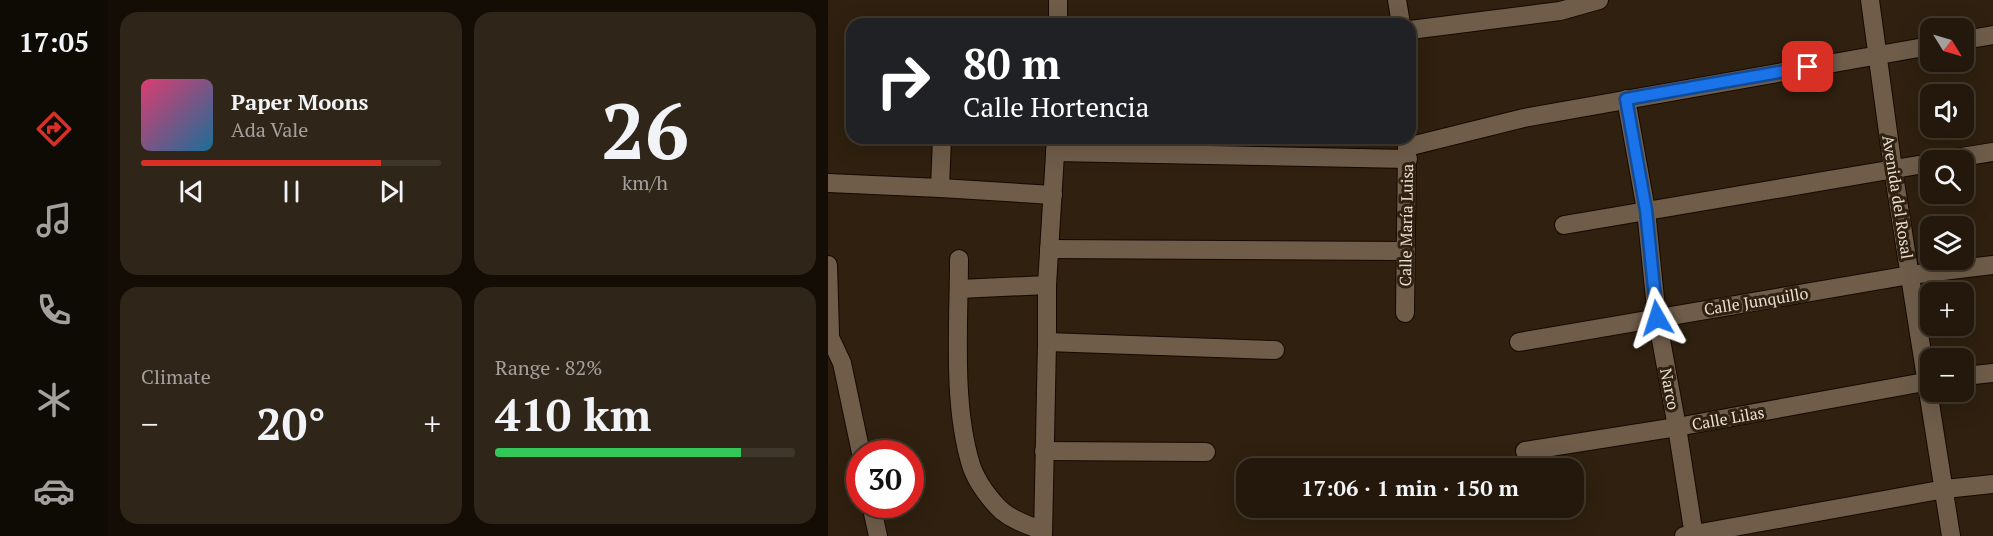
<!DOCTYPE html>
<meta charset="utf-8">
<style>
body{margin:0;font-family:"PT Serif",serif;background:#2f2519;color:#f1f3f6;height:100vh;display:flex;flex-direction:column;font-size:22px;white-space:nowrap}
*{box-sizing:border-box;margin:0}
p{font-size:20px;color:#a3a09d}
.icon{flex:none;width:33px;height:33px;fill:none;stroke:currentColor;stroke-width:2;stroke-linecap:round;stroke-linejoin:round}
.map{position:relative;flex:1;overflow:hidden}
.drawer{display:flex;flex-direction:column;gap:12px;padding:12px;background:#130d06;width:720px}
.drawer>*{flex:none}
.top-card{position:absolute;left:18px;top:18px;width:570px;height:126px;border-radius:18px;box-shadow:0 6px 24px #0002,0 0 0 2px #40372c;background:#202124;color:#fff;overflow:hidden}
.needle{width:39px;rotate:127deg}
.fabs{position:absolute;left:1092px;top:18px;display:grid;gap:12px}
.fabs a{display:grid;place-items:center;width:54px;height:54px;border-radius:12px;background:#23180b;box-shadow:0 6px 24px #0002,0 0 0 2px #40372c;font-size:30px}
.speed{position:absolute;left:18px;top:440px;display:flex;gap:12px;font-size:30px;font-weight:700;text-align:center}
.speed>*{display:grid;place-content:center;width:78px;height:78px;border-radius:50%;background:#23180b;box-shadow:0 6px 24px #0002,0 0 0 2px #40372c;line-height:1}
.speed .limit{border:9px solid #d22;background:#fff;color:#111}
.pin{position:absolute;display:grid;place-items:center;width:51px;height:51px;color:#fff;margin:-26px;border-radius:12px;box-shadow:0 3px 9px #0006}
.me{position:absolute;width:66px;margin:-33px;rotate:354deg;stroke-linejoin:round;filter:drop-shadow(0 0 4px #0008)}
.turn{display:flex;align-items:center;gap:21px;height:126px;padding:0 18px;font-size:27px}
.turn .icon{width:78px;height:78px;stroke-width:2.5}
.turn b{display:block;font-size:42px;line-height:51px}
.big{font-size:45px;font-weight:700;line-height:1.1}
.drawer .card{flex:1;display:flex;flex-direction:column;justify-content:center;gap:9px;min-width:0;padding:0 21px;border-radius:18px;background:#2f2519}
.drawer .dial{align-items:center;gap:0}
.dial b{font-size:78px;line-height:1}
.song{display:flex;align-items:center;gap:18px}
.cover{width:72px;height:72px;border-radius:9px;background:linear-gradient(135deg,hsl(340 70% 55%),hsl(200 70% 35%))}
.played{height:6px;border-radius:3px;background:linear-gradient(90deg,#d93025 80%,#40372c 80%)}
.keys{display:flex;justify-content:space-around;direction:ltr}
.heat{display:flex;justify-content:space-between;align-items:center;font-size:33px;direction:ltr}
.charge{height:9px;border-radius:4px;background:linear-gradient(90deg,#34c759 82%,#40372c 0)}
.drawer .tiles{flex:1;display:grid;gap:12px;grid-template-columns:repeat(2,1fr)}
.trip{position:absolute;left:408px;top:458px;width:348px;height:60px;border-radius:18px;background:#23180b;box-shadow:0 6px 24px #0002,0 0 0 2px #40372c;font-weight:700;line-height:60px;text-align:center}
main{display:flex;flex:1;min-height:0}
.tabs{display:flex;flex-direction:column;width:108px;justify-content:space-around;align-items:center;background:#0e0a04;color:#a3a09d}
.tabs .icon{width:42px;height:42px}
.tabs .active{color:#d93025}
.tabs b{font-size:27px;color:#f1f3f6}
.map>svg:first-child{display:block}
.lines{fill:none;stroke-linecap:round;stroke-linejoin:round}
.minor-casing{stroke:#160900;stroke-width:20}
.minor{stroke:#6f5d4a;stroke-width:18}
.route-casing{stroke:#114b97;stroke-width:15}
.route{stroke:#1a73e8;stroke-width:10}
.labels{text-anchor:middle;dominant-baseline:central;stroke-width:6;stroke-linejoin:round;paint-order:stroke}
.street-label{font-size:16px;fill:#e9dfd4;stroke:#2f200f}
</style>
<main>
<nav class="tabs">
<b>17:05</b>
<svg class="icon active" aria-label="directions" viewBox="0 0 24 24"><path d="M12 3l9 9-9 9-9-9zM9 14v-3h6M13 9l2 2-2 2"/></svg>
<svg class="icon" aria-label="music" viewBox="0 0 24 24"><path d="M9 18V5l10-2v13"/><circle cx="6" cy="18" r="3"/><circle cx="16" cy="16" r="3"/></svg>
<svg class="icon" aria-label="phone" viewBox="0 0 24 24"><path d="M5 4h4l2 5-3 2q2 4 5 5l2-3 5 2v4C11 20 4 13 5 4z"/></svg>
<svg class="icon" aria-label="climate" viewBox="0 0 24 24"><path d="M12 3v18M4 7l16 10M4 17L20 7"/></svg>
<svg class="icon" aria-label="car" viewBox="0 0 24 24"><path d="M5 17H2v-5l4-1 3-4h7l3 4 3 1v5h-3M9 17h6M6 11h13"/><circle cx="7" cy="17" r="2"/><circle cx="17" cy="17" r="2"/></svg>
</nav>
<section class="drawer">
<div class="tiles">
<div class="card">
<div class="song"><i class="cover"></i><div><b>Paper Moons</b><p>Ada Vale</p></div></div>
<div class="played"></div>
<div class="keys"><svg class="icon" aria-label="previous" viewBox="0 0 24 24"><path d="M18 5L8 12l10 7zM5 5v14"/></svg><svg class="icon" aria-label="pause" viewBox="0 0 24 24"><path d="M8 5v14M16 5v14"/></svg><svg class="icon" aria-label="next" viewBox="0 0 24 24"><path d="M6 5l10 7-10 7zM19 5v14"/></svg></div>
</div>
<div class="card dial"><b>26</b><p>km/h</p></div>
<div class="card"><p>Climate</p>
<div class="heat"><a>−</a><b class="big">20°</b><a>+</a></div>
</div>
<div class="card"><p>Range · 82%</p><b class="big">410 km</b><div class="charge"></div></div>
</div>
</section>
<div class="map">
<svg width="1165" height="536" viewBox="0 0 1165 536">
<rect width="100%" height="100%" fill="#2f200f"/>
<g class="lines">
<defs>
<g id="minor">
<polyline points="230,0 230,24"/>
<polyline points="569,0 573,24"/>
<polyline points="1042,0 1065,169 1123,536"/>
<polyline points="582,30 732,11 771,0"/>
<polyline points="1136,40 1165,35"/>
<polyline points="798,99 818,210 829,318 849,427 866,536"/>
<polyline points="579,147 696,118 1102,46"/>
<polyline points="227,152 580,159"/>
<polyline points="1115,160 1165,152"/>
<polyline points="0,183 112,188 225,195"/>
<polyline points="112,188 114,138"/>
<polyline points="736,225 1102,163"/>
<polyline points="221,249 576,251"/>
<path d="M131,259C131,323 124,403 143,465C148,481 162,500 174,511C186,521 200,525 215,531"/>
<polyline points="0,265 2,334 0,336"/>
<polyline points="131,289 219,285"/>
<polyline points="577,313 579,147"/>
<polyline points="0,333 14,363 33,453"/>
<polyline points="219,342 447,350"/>
<polyline points="691,342 1082,275 1165,265"/>
<polyline points="1136,376 1165,373"/>
<polyline points="216,451 378,452"/>
<polyline points="697,451 849,427 1102,381"/>
<polyline points="43,504 50,536"/>
<polyline points="215,536 219,342 219,285 228,138"/>
<polyline points="856,536 1117,489 1165,484"/>
</g>
</defs>
<use href="#minor" class="minor-casing"/>
<use href="#minor" class="minor"/>
</g>
<g class="lines">
<defs>
<polyline id="route" points="829,318 818,210 798,99 980,67"/>
</defs>
<use href="#route" class="route-casing"/>
<use href="#route" class="route"/>
</g>
<g class="labels">
<g class="street-label">
<text transform="translate(1070 197) rotate(81)">Avenida del Rosal</text>
<text transform="translate(578 225) rotate(-89)">Calle María Luisa</text>
<text transform="translate(928 301) rotate(-9)">Calle Junquillo</text>
<text transform="translate(842 389) rotate(79)">Narco</text>
<text transform="translate(900 418) rotate(-10)">Calle Lilas</text>
</g>
</g>
</svg>
<div class="fabs">
<a><svg class="needle" viewBox="-14 -14 28 28"><path d="M0-13l5 13h-10z" fill="#e53935"/><path d="M0 13l5-13h-10z" fill="#a3a09d"/></svg></a>
<a><svg class="icon" aria-label="sound" viewBox="0 0 24 24"><path d="M4 9h4l5-4v14l-5-4H4zM17 9q2 3 0 6"/></svg></a>
<a><svg class="icon" aria-label="search" viewBox="0 0 24 24"><circle cx="10" cy="10" r="6"/><path d="M15 15l6 6"/></svg></a>
<a><svg class="icon" aria-label="layers" viewBox="0 0 24 24"><path d="M12 4l9 5-9 5-9-5zM3 14l9 5 9-5"/></svg></a>
<a>+</a>
<a>−</a>
</div>
<div class="speed"><div class="limit">30</div></div>
<div class="pin" style="left:980px;top:67px;background:#d93025"><svg class="icon" aria-label="arrive" viewBox="0 0 24 24"><path d="M6 21V4h12l-3 4 3 4H6"/></svg></div>
<svg class="me" style="left:829px;top:318px" viewBox="-20 -20 40 40"><path d="M0-17L14 15 0 8-14 15z" fill="#1a73e8" stroke="#fff" stroke-width="4"/></svg>
<div class="trip">17:06 · 1 min · 150 m</div>
<div class="top-card">
<div class="turn"><svg class="icon" aria-label="right" viewBox="0 0 24 24"><path d="M7 20v-9h11M14 6l5 5-5 5"/></svg><div><b>80 m</b>Calle Hortencia</div></div>
</div>
</div>
</main>
